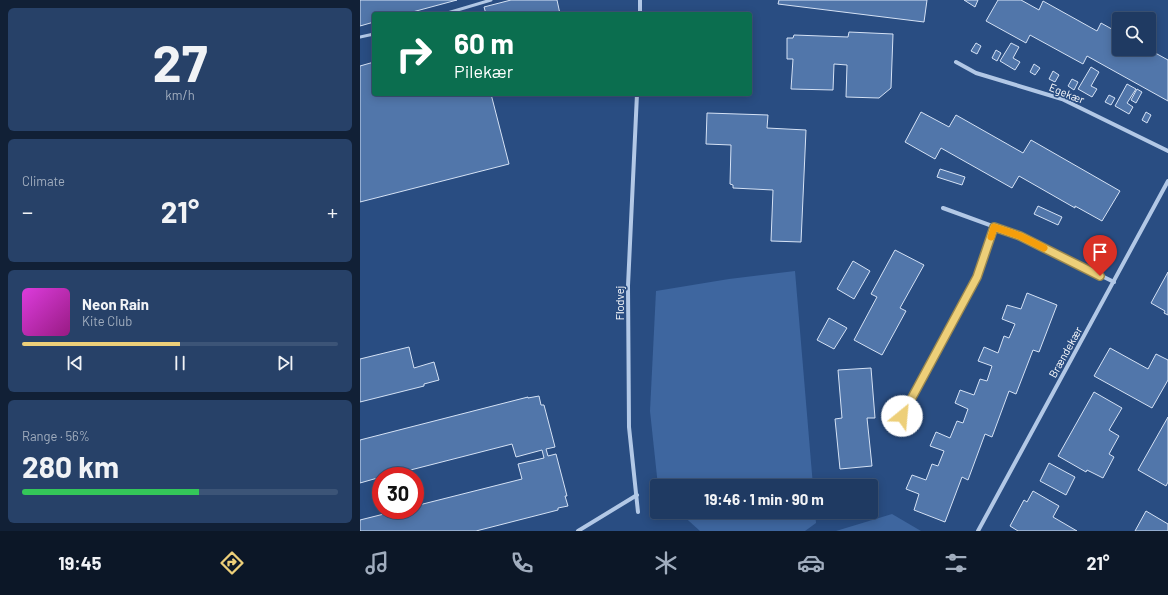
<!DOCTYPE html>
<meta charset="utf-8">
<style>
body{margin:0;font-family:Barlow,sans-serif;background:#274168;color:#f1f3f6;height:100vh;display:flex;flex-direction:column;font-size:15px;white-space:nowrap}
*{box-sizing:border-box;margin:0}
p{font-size:13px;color:#a1adbe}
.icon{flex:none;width:22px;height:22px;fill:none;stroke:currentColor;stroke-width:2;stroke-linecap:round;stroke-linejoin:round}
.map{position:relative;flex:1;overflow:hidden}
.panel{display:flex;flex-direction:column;gap:8px;padding:8px;background:#112036;width:360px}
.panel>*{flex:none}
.hud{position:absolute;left:12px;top:12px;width:380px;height:84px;border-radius:4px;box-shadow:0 2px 10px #0003,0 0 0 1px #3c5477;background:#0b6e4f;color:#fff;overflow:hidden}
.fabs{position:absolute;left:752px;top:12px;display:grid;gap:8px}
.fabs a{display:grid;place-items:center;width:44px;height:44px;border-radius:4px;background:#1f3a62;box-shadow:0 2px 10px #0003,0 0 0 1px #3c5477;font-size:20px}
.speed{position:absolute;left:12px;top:467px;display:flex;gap:8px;font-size:20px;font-weight:700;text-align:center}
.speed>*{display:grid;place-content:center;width:52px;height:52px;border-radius:50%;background:#1f3a62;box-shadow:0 2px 10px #0003,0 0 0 1px #3c5477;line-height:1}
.speed .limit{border:6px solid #d22;background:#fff;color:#111}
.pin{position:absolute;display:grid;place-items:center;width:34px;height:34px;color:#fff;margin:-41px -17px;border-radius:50% 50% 50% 0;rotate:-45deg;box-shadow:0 0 4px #0007}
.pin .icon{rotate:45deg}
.me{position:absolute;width:44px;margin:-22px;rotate:28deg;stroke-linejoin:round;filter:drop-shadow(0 0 3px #0008)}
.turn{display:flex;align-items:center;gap:14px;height:84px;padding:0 16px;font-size:18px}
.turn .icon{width:52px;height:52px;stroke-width:2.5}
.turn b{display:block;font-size:28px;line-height:34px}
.big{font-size:30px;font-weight:700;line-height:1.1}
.panel .card{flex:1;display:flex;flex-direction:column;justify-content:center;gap:6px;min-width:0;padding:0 14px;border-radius:6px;background:#274168}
.panel .dial{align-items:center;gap:0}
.dial b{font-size:52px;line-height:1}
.song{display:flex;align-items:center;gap:12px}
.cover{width:48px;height:48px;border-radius:6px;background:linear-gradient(135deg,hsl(300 70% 55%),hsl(310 70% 35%))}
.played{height:4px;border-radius:2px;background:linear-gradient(90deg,#edcf79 50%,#3c5477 50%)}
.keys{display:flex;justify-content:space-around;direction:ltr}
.heat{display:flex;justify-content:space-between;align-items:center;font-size:22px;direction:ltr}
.charge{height:6px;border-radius:3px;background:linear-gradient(90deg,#34c759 56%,#3c5477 0)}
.trip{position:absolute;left:290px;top:479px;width:228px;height:40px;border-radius:4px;background:#1f3a62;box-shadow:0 2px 10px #0003,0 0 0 1px #3c5477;font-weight:700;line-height:40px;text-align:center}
.dock{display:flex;height:64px;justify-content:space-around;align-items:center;background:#0c1727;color:#a1adbe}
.dock .icon{width:28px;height:28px}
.dock .on{color:#edcf79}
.dock b{font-size:18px;color:#f1f3f6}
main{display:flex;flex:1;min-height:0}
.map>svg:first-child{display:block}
.green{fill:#3e669f}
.building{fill:#5176aa;stroke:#d5e2f5}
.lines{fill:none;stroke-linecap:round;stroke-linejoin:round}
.service{stroke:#b2c8e6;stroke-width:3}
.minor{stroke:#b2c8e6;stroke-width:4}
.route-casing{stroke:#9a874f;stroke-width:10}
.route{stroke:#edcf79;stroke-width:7}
.slow{stroke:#f59e0b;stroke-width:7}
.labels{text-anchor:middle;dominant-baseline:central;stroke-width:3.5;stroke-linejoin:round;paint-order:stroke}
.street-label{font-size:11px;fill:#fff;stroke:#294d82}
</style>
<main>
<section class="panel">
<div class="card dial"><b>27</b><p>km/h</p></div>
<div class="card"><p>Climate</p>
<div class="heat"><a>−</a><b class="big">21°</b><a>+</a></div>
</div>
<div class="card">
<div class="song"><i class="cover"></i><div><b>Neon Rain</b><p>Kite Club</p></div></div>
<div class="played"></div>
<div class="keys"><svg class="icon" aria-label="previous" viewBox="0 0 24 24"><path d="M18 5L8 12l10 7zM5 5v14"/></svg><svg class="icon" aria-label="pause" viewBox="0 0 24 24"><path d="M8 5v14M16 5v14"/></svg><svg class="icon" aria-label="next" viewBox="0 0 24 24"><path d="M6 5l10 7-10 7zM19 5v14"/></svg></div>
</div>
<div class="card"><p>Range · 56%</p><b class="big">280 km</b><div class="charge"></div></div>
</section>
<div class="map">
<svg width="808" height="531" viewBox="0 0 808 531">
<rect width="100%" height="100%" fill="#294d82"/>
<g class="green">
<polygon points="435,271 453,486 298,486 290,411 296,291 369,279"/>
<polygon points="319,512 455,512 456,523 445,531 340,531"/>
<polygon points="532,514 561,531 476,531"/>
</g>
<g class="building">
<polygon points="0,0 97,0 45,14 14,14 14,22 0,26"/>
<polygon points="151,0 197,0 200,14 126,14 124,7"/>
<polygon points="419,0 567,0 564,22 418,4"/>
<polygon points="604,0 618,0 615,7"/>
<polygon points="638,0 661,0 679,10 683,1 737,31 741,23 759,33 759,49 788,49 808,60 808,101 727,56 723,64 670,35 666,43 626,21"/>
<polygon points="489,32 533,34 531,88 519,98 486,97 487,65 474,64 473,90 431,89 433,59 427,59 427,38 433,38 434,35 488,37"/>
<polygon points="616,43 621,46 617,54 611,51"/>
<polygon points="651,43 659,47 653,58 660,62 655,70 640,61"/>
<polygon points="636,50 641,53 637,61 632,58"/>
<polygon points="14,62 14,94 131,94 149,164 0,202 0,66"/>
<polygon points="674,64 680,68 675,75 670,72"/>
<polygon points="731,67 739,72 731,86 737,89 732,97 718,89"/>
<polygon points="693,71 699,75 695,82 689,79"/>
<polygon points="712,79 718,82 714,90 708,86"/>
<polygon points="767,84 776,89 767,103 773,107 769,114 755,106"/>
<polygon points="777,89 782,92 776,103 771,100"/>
<polygon points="749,95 755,98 751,105 745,102"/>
<polygon points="561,112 589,127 596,115 663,153 671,140 760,191 742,221 715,206 715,208 659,176 652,188 581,148 575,159 545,142"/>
<polygon points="786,112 791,115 787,123 782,120"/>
<polygon points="347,113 408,115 407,128 446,130 441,242 411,241 413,190 373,188 373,185 370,184 371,145 346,144"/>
<polygon points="580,169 605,177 602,185 577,177"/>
<polygon points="678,206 702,217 698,225 674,214"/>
<polygon points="535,250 564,265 540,308 546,311 522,355 494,340 517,297 511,294"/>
<polygon points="493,261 510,271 494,299 477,289"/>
<polygon points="808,272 808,315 804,313 805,311 791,303"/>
<polygon points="667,293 697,305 679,352 673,350 656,394 649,391 632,437 625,434 608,480 602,477 585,522 554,510 559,494 546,489 552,475 566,480 572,464 578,466 584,451 570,446 576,432 590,438 597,421 603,423 608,409 595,403 600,390 614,395 620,379 627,381 632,366 618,361 624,347 638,353 644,336 649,338 655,324 642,319 647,305 661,309"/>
<polygon points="469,318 487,328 474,349 457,340"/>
<polygon points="49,347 54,368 74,362 79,380 64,384 64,386 0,402 0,359"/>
<polygon points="750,348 788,369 796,354 808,360 808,380 792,408 734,376"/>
<polygon points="511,368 515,418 507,418 512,466 480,469 475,419 482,418 478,370"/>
<polygon points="734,392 762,408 749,430 759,436 749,454 754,457 743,478 727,470 726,472 698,456"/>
<polygon points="179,396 181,405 184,405 195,447 186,449 188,456 196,454 207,496 205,496 208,506 198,508 198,510 116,531 0,531 0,520 40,510 55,510 55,506 162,479 158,464 184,458 182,450 156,457 152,444 27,476 21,476 21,477 0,483 0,440 168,397 168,398"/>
<polygon points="808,417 808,482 806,486 778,470"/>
<polygon points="689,463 715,477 706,495 680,481"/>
<polygon points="673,491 699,506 693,517 717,531 658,531 650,526 664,500 667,502"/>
<polygon points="786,511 808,524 808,531 775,531"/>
</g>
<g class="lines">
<g class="service">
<polyline points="84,14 131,0"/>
<polyline points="0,37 14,34"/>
</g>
<g class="minor">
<polyline points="280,14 280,0"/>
<polyline points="596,62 616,73 702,99 808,151"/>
<polyline points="277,94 268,286 269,427 278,512"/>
<polyline points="583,208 660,236 754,282"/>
<polyline points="542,416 617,277 634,227"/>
<polyline points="218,531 277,495"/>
<polyline points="618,531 808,181"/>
</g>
</g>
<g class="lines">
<defs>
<polyline id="route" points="542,416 617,277 634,227 660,236 740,276"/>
</defs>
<use href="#route" class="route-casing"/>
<use href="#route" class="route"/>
<polyline class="slow" points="631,237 634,227 660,236 684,248"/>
</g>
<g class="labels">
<g class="street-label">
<text transform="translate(707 93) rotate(22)">Egekær</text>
<text transform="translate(259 303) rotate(-90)">Flodvej</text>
<text transform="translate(705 352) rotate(-61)">Brændekær</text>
</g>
</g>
</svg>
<div class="fabs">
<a><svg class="icon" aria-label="search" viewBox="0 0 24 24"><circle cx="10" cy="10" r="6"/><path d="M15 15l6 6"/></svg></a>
</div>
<div class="speed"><div class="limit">30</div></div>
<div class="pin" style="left:740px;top:276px;background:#d93025"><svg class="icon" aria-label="arrive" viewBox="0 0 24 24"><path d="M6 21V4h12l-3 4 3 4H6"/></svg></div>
<svg class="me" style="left:542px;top:416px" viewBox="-20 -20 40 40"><circle r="19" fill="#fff"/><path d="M0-13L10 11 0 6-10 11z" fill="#edcf79"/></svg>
<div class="trip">19:46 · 1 min · 90 m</div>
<div class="hud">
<div class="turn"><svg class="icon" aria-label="right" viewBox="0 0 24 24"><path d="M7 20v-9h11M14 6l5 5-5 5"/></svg><div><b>60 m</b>Pilekær</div></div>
</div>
</div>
</main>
<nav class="dock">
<b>19:45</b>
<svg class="icon on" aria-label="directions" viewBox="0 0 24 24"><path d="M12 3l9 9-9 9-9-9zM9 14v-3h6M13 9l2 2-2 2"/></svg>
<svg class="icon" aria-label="music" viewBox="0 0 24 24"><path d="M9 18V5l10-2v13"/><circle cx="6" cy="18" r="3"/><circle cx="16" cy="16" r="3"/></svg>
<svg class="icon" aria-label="phone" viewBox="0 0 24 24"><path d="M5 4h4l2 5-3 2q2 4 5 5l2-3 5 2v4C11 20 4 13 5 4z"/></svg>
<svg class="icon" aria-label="climate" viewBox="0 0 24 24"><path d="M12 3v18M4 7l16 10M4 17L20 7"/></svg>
<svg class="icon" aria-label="car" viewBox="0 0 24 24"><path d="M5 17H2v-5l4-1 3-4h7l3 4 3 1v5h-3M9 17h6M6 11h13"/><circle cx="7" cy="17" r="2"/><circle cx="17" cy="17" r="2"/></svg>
<svg class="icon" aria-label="filters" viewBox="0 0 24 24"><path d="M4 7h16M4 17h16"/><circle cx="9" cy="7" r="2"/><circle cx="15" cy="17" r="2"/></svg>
<b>21°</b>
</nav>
